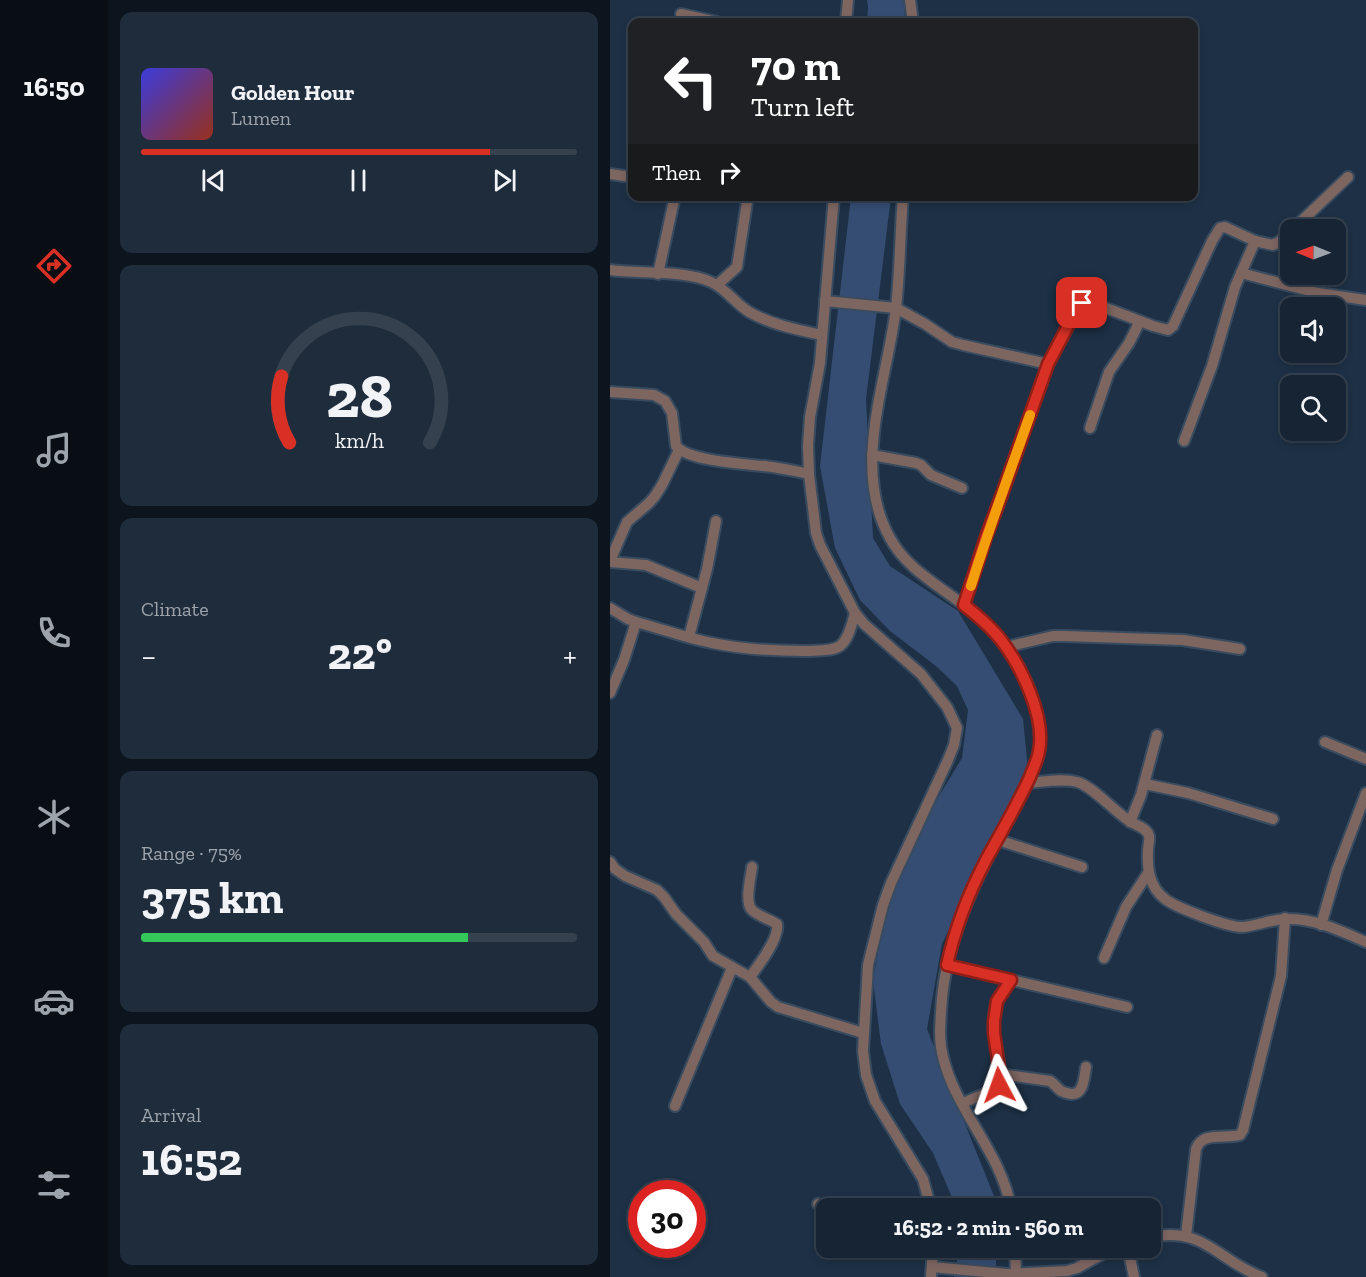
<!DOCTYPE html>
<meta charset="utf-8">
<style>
body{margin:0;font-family:"Zilla Slab",serif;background:#1f2c3c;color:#f1f3f6;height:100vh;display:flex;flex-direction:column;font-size:22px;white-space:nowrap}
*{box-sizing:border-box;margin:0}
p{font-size:20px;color:#9ea4ac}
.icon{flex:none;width:33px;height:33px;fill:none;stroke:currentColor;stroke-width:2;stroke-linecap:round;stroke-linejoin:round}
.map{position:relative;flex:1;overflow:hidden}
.details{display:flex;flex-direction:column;gap:12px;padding:12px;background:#0c141d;width:502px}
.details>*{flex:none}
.hud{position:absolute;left:18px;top:18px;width:570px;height:183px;border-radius:12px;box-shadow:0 3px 9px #0003,0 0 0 2px #35414f;background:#202124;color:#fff;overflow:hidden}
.needle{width:39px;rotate:271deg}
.fabs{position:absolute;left:670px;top:219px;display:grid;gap:12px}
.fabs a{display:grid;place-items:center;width:66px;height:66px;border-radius:12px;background:#162434;box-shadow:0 3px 9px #0003,0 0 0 2px #35414f;font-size:30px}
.speed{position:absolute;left:18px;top:1180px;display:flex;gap:12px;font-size:30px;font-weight:700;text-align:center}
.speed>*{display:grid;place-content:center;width:78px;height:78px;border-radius:50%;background:#162434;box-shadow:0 3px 9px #0003,0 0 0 2px #35414f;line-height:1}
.speed .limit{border:9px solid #d22;background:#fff;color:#111}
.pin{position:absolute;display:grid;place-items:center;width:51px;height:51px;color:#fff;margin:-26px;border-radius:12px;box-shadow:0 3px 9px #0006}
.me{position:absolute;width:66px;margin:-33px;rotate:356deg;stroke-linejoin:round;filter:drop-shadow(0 0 4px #0008)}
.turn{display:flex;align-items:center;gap:21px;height:126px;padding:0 24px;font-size:27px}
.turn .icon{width:78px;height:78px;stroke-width:2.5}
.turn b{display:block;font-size:42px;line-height:51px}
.then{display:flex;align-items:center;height:57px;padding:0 24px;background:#0003;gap:12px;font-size:22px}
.big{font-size:45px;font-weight:800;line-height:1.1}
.details .tile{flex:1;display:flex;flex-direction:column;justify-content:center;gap:9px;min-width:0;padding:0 21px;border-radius:12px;background:#1f2c3c}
.details .dial{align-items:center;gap:0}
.dial svg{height:156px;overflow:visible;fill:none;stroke:#35414f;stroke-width:7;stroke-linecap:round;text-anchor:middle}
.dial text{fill:#f1f3f6;stroke:none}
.song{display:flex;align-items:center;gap:18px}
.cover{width:72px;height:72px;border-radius:9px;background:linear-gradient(135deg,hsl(240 70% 55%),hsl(10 70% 35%))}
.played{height:6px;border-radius:3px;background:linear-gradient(90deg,#d93025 80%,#35414f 80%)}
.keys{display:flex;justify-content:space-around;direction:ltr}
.heat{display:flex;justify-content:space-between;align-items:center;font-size:33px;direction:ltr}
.charge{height:9px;border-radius:4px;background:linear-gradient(90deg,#34c759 75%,#35414f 0)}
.trip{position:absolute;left:206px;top:1198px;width:345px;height:60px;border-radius:12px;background:#162434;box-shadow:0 3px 9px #0003,0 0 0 2px #35414f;font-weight:800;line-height:60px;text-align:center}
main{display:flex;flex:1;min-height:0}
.menu{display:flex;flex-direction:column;width:108px;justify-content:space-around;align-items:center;background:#090e15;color:#9ea4ac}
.menu .icon{width:42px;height:42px}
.menu .current{color:#d93025}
.menu b{font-size:27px;color:#f1f3f6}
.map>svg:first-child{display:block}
.water{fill:#354d73}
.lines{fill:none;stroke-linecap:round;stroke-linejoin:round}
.street-casing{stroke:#394b5f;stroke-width:14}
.street{stroke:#7d6560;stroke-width:10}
.route-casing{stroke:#8d1f18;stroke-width:15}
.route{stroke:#d93025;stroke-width:10}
.slow{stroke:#f59e0b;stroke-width:10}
</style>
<main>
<nav class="menu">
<b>16:50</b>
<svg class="icon current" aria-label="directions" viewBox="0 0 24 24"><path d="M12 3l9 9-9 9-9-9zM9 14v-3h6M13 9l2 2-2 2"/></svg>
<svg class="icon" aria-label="music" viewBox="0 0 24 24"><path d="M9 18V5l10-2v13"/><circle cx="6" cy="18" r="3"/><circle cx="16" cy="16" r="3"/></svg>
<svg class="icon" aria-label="phone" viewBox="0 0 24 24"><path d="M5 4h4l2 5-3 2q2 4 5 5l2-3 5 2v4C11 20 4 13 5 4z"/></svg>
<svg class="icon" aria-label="climate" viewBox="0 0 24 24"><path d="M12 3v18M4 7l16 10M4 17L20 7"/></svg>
<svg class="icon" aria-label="car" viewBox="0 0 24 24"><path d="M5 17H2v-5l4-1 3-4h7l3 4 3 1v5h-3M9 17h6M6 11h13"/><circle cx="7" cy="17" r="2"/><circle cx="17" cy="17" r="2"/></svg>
<svg class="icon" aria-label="filters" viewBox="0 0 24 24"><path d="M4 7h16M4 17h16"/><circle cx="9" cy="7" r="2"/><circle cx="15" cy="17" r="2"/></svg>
</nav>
<section class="details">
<div class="tile">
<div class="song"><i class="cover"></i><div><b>Golden Hour</b><p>Lumen</p></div></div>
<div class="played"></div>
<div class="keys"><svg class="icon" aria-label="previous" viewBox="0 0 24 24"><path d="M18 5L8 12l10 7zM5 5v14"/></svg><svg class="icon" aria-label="pause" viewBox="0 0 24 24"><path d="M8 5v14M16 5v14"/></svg><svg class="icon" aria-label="next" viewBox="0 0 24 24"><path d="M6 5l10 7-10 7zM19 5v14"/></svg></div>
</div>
<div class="tile dial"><svg viewBox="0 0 100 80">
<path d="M14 69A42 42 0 1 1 86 69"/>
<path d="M14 69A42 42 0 0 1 10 35" stroke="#d93025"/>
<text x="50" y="56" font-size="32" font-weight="700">28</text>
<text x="50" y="72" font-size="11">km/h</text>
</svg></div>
<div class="tile"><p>Climate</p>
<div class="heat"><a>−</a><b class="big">22°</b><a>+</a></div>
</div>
<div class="tile"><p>Range · 75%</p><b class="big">375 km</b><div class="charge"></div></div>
<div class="tile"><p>Arrival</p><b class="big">16:52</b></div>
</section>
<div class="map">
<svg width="756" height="1277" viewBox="0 0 756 1277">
<rect width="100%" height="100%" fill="#1d3045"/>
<g class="water">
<polygon points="257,0 294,0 295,22 257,22 258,7"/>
<polygon points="241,197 281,197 256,399 263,538 280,566 348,611 413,719 418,769 332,944 317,1029 384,1196 385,1209 347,1209 323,1153 290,1104 271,1044 263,981 277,898 329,796 352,758 358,710 347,686 326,666 280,631 250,600 225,548 210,466"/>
<polygon points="347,1248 386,1248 386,1277 344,1277 347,1265"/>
</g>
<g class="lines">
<defs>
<g id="street">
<polyline points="300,0 303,22"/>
<polyline points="71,14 107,22"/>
<polyline points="236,22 238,0"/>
<polyline points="0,174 22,177"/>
<polyline points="224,196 210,363 200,417 198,446 199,474 206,533 210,545 245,613 254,624 311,674 337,707 347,728 344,745 338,760 281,883 273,905 258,965 253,1051 256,1075 265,1101 313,1179 321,1209"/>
<path d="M293,196C290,234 290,271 286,308C277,381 241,469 280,538C294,564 318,579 340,595C351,603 362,610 371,619C401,646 423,686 429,725C430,735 431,744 429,753C426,762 422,771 419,779C402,817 379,851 363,889C345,928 333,969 331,1012C330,1027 329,1042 333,1057C346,1112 392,1153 401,1209"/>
<polyline points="682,230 738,177"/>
<path d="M0,270C29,274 76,270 101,282C117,289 126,305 141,313C163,325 188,330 212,335"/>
<polyline points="631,273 708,293 756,300"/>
<polyline points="48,274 65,196"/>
<polyline points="107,285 127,267 137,202 133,196"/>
<polyline points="215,301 286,308 315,324 342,342 353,345 438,364"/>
<path d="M0,392L44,395L55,401L62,413L66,446C79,462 140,464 162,467C174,469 187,471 199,474"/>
<polyline points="480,428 499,372 519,343 530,321"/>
<polyline points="574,441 602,366 625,287 645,241"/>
<polyline points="262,455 306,463 311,465 321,475 352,488"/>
<polyline points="0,561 17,522 39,503 45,496 52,485 69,450"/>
<polyline points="0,562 36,565 92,588"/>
<polyline points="354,605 376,537 392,494 438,364 469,307 472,303 480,302 543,326 558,330 563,326 602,241 610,228 615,227 645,241 663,245 669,242 681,231"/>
<path d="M0,608L18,619L26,622C52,629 76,638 102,643C132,649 164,651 194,651C205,650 221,652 230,646C239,639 242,623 245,613"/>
<polyline points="79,637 97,569 106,521"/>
<polyline points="396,647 443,636 454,636 573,640 630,649"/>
<polyline points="0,693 14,660 26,622"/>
<polyline points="715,742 756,759"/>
<path d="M417,783C433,782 452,778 467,782C481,785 504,811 518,820C524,825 537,827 539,836C540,840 538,846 538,850C537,868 539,887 555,899C567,908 617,927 632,927C647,926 662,919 677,919C704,918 731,931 756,942"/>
<polyline points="535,784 578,793 663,819"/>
<polyline points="520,822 531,795 547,735"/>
<polyline points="388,840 472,867"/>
<polyline points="0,862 5,869 15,876 47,890 54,897 66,914 94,942 103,956 140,977 161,1002 168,1007 253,1033"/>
<polyline points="711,925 727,870 756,793"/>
<polyline points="494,958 516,907 538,873"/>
<polyline points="337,965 517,1007"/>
<path d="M140,977C148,966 170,938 167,924C159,919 148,916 142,910C134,902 141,877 142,867"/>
<path d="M390,1074L440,1081C445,1084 447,1088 451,1091C455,1093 457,1093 461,1094C474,1095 474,1077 476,1067"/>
<path d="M353,1103L386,1089C396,1076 385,1049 384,1033C383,1025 384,1017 385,1009C387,998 395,989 401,980"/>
<polyline points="65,1106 122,968"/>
<polyline points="208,1204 217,1209"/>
<path d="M576,1236L586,1149C592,1131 615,1139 630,1135L633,1130L671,976L675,918"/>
<path d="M540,1237C595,1226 608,1261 652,1277"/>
<polyline points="298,1248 323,1251"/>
<polyline points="405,1248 406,1273"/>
<polyline points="518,1248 524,1277"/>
<polyline points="322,1267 397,1274 457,1271 467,1268 496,1252 506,1248"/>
<polyline points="321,1277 323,1248"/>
</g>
</defs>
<use href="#street" class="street-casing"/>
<use href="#street" class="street"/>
</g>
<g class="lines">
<defs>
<path id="route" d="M389,1085L390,1074L384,1033V1021L387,1001L401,980L337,965C345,928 359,892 377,858C392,831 407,805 420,777C423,768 428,760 429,751C436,717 411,666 391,640C381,627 368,616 354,605L376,537L392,494L438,364L462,318L472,303"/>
</defs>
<use href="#route" class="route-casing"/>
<use href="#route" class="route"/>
<path class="slow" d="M361,586C379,528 400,472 420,415"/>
</g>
</svg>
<div class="fabs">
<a><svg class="needle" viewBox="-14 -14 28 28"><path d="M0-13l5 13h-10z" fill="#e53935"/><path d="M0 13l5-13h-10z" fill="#9ea4ac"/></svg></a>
<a><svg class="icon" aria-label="sound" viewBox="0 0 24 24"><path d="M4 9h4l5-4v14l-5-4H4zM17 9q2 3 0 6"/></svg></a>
<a><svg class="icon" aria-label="search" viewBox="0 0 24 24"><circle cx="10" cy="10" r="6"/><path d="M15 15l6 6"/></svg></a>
</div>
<div class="speed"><div class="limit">30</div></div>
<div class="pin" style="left:472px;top:303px;background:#d93025"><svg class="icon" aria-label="arrive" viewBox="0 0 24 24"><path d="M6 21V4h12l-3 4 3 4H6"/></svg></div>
<svg class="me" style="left:389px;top:1085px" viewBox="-20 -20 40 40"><path d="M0-17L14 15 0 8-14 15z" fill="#d93025" stroke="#fff" stroke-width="4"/></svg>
<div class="trip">16:52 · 2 min · 560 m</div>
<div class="hud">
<div class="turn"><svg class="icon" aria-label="left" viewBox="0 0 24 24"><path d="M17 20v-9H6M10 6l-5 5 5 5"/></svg><div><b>70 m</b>Turn left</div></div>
<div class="then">Then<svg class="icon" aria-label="right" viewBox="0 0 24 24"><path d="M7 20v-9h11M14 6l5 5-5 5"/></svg></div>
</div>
</div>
</main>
